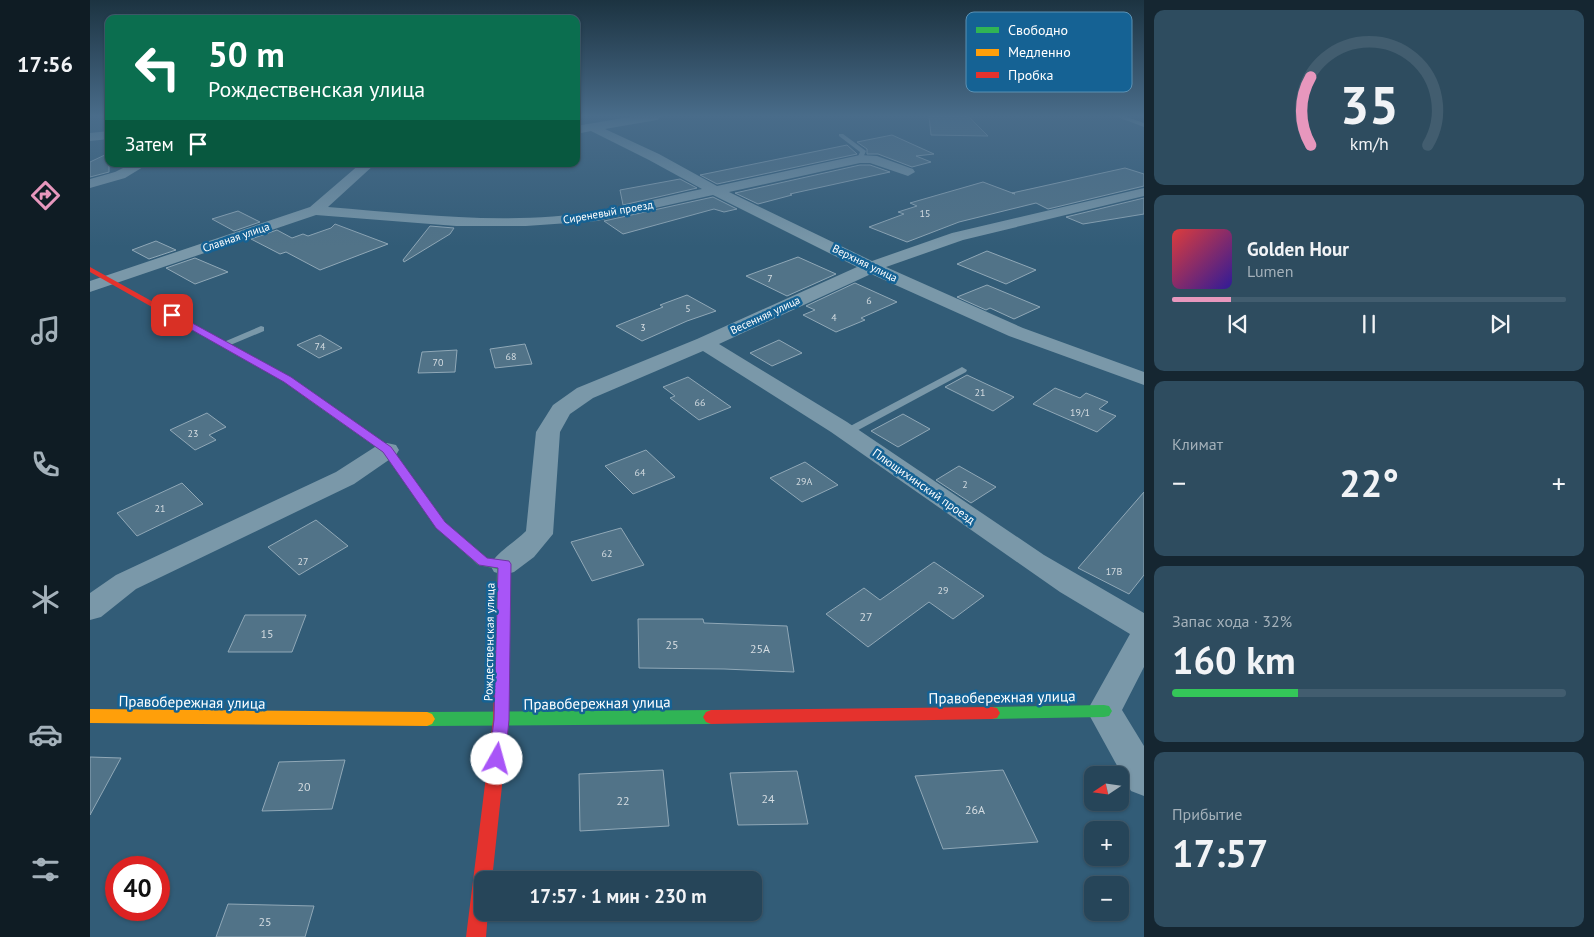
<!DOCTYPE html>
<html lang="ru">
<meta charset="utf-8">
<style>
body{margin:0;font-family:"PT Sans",sans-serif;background:#2e4c5f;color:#f1f3f6;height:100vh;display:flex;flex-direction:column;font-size:19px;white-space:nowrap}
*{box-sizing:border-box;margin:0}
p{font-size:16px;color:#a4b1ba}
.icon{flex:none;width:28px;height:28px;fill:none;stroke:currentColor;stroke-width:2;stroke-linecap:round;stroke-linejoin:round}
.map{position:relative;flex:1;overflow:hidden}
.panel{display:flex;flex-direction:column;gap:10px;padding:10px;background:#152631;width:450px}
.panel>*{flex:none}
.hud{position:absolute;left:15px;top:15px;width:475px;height:152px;border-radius:10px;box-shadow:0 1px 4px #0004,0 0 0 1px #425d6f;background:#0b6e4f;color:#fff;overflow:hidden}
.needle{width:32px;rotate:257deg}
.buttons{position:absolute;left:994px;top:766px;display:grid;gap:10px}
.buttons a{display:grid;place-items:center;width:45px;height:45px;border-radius:10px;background:#264559;box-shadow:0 1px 4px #0004,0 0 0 1px #425d6f;font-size:25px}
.speed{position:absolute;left:15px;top:856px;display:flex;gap:10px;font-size:25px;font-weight:700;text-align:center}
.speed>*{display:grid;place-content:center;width:65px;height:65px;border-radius:50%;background:#264559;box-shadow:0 1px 4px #0004,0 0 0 1px #425d6f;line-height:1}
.speed .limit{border:8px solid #d22;background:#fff;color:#111}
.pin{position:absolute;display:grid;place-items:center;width:42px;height:42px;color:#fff;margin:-21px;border-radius:10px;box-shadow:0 2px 8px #0006}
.me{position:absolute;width:55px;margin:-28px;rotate:7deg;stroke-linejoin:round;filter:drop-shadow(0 0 4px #0008)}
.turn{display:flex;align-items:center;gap:18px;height:105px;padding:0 20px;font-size:22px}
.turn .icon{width:65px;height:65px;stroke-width:2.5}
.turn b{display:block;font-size:35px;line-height:42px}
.then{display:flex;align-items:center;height:48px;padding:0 20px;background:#0003;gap:10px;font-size:19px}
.big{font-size:38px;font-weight:800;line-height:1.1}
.panel .tile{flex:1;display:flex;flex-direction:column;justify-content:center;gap:8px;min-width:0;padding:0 18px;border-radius:10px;background:#2e4c5f}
.panel .dial{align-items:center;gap:0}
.dial svg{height:130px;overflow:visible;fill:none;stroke:#425d6f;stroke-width:7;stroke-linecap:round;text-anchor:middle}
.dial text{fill:#f1f3f6;stroke:none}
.song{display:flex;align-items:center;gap:15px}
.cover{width:60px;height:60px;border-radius:8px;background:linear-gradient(135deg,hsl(0 70% 55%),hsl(250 70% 35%))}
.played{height:5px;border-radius:2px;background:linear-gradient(90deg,#e797bd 15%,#425d6f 15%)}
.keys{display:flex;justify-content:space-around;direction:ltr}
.heat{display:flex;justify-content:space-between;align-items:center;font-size:28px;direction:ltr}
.charge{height:8px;border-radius:4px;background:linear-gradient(90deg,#34c759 32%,#425d6f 0)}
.trip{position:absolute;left:384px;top:871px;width:288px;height:50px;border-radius:10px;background:#264559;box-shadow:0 1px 4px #0004,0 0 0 1px #425d6f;font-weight:800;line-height:50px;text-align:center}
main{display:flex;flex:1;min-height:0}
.tabs{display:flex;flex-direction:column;width:90px;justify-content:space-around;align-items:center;background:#0f1c24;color:#a4b1ba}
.tabs .icon{width:35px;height:35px}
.tabs .current{color:#e797bd}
.tabs b{font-size:22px;color:#f1f3f6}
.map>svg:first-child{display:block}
.building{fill:#517388;stroke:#90a8b7}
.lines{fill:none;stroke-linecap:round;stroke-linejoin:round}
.lane{fill:#7a98a9;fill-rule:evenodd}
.street{fill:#7a98a9;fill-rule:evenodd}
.fast{fill:#30b455;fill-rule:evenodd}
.slow{fill:#ff9f0a;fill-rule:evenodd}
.jam{fill:#e5322d;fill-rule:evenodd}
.route{fill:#a855f7;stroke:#6d37a1}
.labels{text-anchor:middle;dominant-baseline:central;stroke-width:5;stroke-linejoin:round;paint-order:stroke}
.number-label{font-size:10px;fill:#d4dce1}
.far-street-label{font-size:11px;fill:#fff;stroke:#156294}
.street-label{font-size:12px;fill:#fff;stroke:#156294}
.near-number-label{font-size:12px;fill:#d4dce1}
.near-street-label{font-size:15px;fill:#fff;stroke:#156294}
.key{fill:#156294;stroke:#5b91b4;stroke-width:1}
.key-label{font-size:14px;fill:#fff}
</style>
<main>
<nav class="tabs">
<b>17:56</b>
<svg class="icon current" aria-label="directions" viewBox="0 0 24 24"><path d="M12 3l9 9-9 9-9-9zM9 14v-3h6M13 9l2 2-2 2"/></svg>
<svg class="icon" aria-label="music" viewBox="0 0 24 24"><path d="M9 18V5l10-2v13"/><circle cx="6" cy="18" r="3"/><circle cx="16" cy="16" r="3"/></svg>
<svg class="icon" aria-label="phone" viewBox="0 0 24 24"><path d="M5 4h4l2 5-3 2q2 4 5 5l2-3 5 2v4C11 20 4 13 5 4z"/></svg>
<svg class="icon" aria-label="climate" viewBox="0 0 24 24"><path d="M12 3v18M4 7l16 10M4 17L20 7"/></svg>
<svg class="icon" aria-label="car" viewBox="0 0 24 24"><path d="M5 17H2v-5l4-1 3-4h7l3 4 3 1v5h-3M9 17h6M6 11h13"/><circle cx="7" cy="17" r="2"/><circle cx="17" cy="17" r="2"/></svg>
<svg class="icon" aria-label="filters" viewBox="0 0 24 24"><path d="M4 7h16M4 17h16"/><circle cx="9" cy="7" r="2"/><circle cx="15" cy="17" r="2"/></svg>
</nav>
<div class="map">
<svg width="1054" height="937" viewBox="0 0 1054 937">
<rect width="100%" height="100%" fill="#325c77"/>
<g class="building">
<polygon points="839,116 878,116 898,136 841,135"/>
<polygon points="802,135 844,154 826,156 841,162 822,167 788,154 777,154 777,149 767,142"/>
<polygon points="757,145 767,154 627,184 610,175"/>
<polygon points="19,153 19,172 0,177 0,162"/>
<polygon points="770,165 780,165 800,172 700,194 702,195 668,204 645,193"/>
<polygon points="1035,168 1054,174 1054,186 958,209 946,203 869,222 817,242 779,227 814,214 808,212 827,206 820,203 893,182 925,194 922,193"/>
<polygon points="590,179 607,188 533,205 530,190"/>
<polygon points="623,197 647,209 634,212 624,209 533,234 514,221"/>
<polygon points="1054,198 1054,214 993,224 976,217"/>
<polygon points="148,211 170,222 144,231 122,219"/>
<polygon points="245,224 298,244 230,270 196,252 190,254 161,239 187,230 202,238 213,234 218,236 241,228"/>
<polygon points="340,226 364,228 360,234 314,262 313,260"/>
<polygon points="66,241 86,250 59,259 42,250"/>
<polygon points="897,251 946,270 916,284 867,264"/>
<polygon points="708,257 746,274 697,296 656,276"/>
<polygon points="105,258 138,272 105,284 76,268"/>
<polygon points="765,283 807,302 771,318 775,320 746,332 713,315 725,310 716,306"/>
<polygon points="897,285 950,307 924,319 900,308 896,310 867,297"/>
<polygon points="597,295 626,311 597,321 552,341 526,326 573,307 570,305"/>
<polygon points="230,335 252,348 229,358 207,345"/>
<polygon points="689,340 712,353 682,366 660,353"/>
<polygon points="435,344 442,364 405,368 400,349"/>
<polygon points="367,350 365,372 328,373 332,352"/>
<polygon points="877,375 924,397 903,411 855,387"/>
<polygon points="598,377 641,407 609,420 580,398 585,396 573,387"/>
<polygon points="965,388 990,398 996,393 1018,402 1009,409 1026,416 1007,432 943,404"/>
<polygon points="117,413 136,427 119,435 126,440 105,450 80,430"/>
<polygon points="813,414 840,429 808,447 781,431"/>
<polygon points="556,450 585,477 543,494 515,466"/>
<polygon points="715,462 748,485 712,502 680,478"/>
<polygon points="869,466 906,487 881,503 846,480"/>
<polygon points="92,483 113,504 47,536 27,513"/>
<polygon points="1054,492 1054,575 1039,594 988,568"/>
<polygon points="226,520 258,546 209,575 178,547"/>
<polygon points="531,528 554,565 502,581 481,542"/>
<polygon points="844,562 894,596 863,619 839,602 778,647 736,614 774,588 790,600"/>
<polygon points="155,615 216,615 202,652 138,652"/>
<polygon points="548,619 613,619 614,623 697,626 704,672 634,669 549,668"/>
<polygon points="0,757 31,758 0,815"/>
<polygon points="255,760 242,809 172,811 189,762"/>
<polygon points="573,770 579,826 490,831 489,774"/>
<polygon points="913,770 948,842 853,849 825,776"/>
<polygon points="707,771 718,824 648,825 640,773"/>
<polygon points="138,904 224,906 215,937 126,937"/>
</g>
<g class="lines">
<g class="lane">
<polygon points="1025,116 1034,116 1054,123 1054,127"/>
<polygon points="749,134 753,134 776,151 772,160 767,159 770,152 749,136"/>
<polygon points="171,326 174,327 174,331 138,346 134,347 129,344"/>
<polygon points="872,367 877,370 876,372 759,435 751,435 749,432"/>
</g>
<g class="street">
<path d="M545,116H573L567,120L515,129L569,154L627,186L770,155L787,156L823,169L825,172L818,176L780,163H770L639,192L782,261L862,233L1054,188V196L873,240L796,267L933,328L1054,372V385L919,336L781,274L629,344L757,422L954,555L1054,613V667L1032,710L1054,746V796L1041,791L997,711L1040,634L970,592L741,432L613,351L503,398L480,414L470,432L463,534L444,557L424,572L414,575L404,572L400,565C408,551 424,543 436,531L446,432L463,405L487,388L607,339L767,267L623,195L507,221L436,226H366L226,215L0,292V281L220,207L270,164H285L238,207C326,214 419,226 507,211C542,206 577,196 612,189L559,160L501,131L486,134V126Z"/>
<polygon points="19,131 19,139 0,141 0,133"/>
<polygon points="41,164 58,164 35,178 0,188 0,179 25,172"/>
<polygon points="297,443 306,445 309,450 306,455 264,484 46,589 11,617 0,620 0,593 26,575 246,472 288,445"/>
</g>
<g class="fast">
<polygon points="223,395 301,448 355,522 397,558 419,562 420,565 419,659 417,663 412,665 407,663 405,659 407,569 388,565 347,528 293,452 219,400 218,398 219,396"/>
<polygon points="1014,705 1019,706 1022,711 1019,716 1014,717 902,719 897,718 894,713 897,708 902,707"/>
<polygon points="621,710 626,712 629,717 626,722 621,724 337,726 332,724 329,719 332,714 337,712"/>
</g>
<polygon class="slow" points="0,709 337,712 342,714 345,719 342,724 337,726 0,723"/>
<g class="jam">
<polygon points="0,267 201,378 228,398 223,401 219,400 195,382 0,272"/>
<polygon points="412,653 417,655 419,659 419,720 402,880 392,880 392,912 398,912 396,937 376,937 403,720 405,659 407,655"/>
<polygon points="902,707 907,708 910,713 907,718 902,719 621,724 616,722 613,717 616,712 621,710"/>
</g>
</g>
<linearGradient id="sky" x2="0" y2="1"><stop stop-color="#1c3341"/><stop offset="0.47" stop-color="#496c8a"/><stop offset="1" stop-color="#496c8a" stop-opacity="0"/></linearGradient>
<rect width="1054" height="247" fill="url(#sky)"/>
<polygon class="route" points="82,312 201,377 301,447 355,522 397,558 419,561 421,564 419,720 415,759 413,764 407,767 401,764 399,759 404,720 408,568 389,565 346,528 293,452 194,382 79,317 79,313"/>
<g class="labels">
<g class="number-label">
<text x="835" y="213">15</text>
<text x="680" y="278">7</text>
<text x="779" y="300">6</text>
<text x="598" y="308">5</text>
<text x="744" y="317">4</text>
<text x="553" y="327">3</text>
<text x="230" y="346">74</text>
<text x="421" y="356">68</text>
<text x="348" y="362">70</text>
<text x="890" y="392">21</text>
<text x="610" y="402">66</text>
<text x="990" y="412">19/1</text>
<text x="103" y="433">23</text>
<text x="550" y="472">64</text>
<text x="714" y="481">29А</text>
<text x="875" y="484">2</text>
<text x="70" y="508">21</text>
<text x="517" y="553">62</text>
<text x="213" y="561">27</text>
<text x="1024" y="571">17В</text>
<text x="853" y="590">29</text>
</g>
<g class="far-street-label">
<text transform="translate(518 212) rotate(-10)">Сиреневый проезд</text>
<text transform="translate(146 237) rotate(-19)">Славная улица</text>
<text transform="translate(775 263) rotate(26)">Верхняя улица</text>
<text transform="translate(675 315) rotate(-25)">Весенняя улица</text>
</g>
<g class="street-label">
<text transform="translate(834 486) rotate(35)">Плющихинский проезд</text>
<text transform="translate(399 642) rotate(-89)">Рождественская улица</text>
</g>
<g class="near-number-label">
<text x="776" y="616">27</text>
<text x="177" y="633">15</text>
<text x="582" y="644">25</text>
<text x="670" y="648">25А</text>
<text x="214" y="786">20</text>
<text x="678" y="798">24</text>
<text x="533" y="800">22</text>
<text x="885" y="809">26А</text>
<text x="175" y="921">25</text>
</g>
<g class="near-street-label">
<text transform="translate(912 697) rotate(-1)">Правобережная улица</text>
<text transform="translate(102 702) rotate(1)">Правобережная улица</text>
<text transform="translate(507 703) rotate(-1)">Правобережная улица</text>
</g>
</g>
<rect x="876" y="12" width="166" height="80" rx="8" class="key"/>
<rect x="886" y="27" width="23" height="6" fill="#30b455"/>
<rect x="886" y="49" width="23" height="7" fill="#ff9f0a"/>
<rect x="886" y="72" width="23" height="6" fill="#e5322d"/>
<g class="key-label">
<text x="918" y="35">Свободно</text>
<text x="918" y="57">Медленно</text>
<text x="918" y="80">Пробка</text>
</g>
</svg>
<div class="buttons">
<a><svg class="needle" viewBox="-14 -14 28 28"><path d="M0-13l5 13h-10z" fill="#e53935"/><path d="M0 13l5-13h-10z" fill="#a4b1ba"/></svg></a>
<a>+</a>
<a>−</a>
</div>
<div class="speed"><div class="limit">40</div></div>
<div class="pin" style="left:82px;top:315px;background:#d93025"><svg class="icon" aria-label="arrive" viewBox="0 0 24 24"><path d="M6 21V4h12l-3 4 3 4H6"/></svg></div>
<svg class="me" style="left:407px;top:759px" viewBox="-20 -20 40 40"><circle r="19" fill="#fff"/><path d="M0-13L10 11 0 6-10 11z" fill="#a855f7"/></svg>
<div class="trip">17:57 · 1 мин · 230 m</div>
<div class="hud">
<div class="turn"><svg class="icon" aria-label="left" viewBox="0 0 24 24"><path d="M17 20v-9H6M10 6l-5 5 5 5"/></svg><div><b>50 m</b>Рождественская улица</div></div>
<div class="then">Затем<svg class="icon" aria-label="arrive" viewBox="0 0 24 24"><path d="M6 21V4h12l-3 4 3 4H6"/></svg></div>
</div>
</div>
<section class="panel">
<div class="tile dial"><svg viewBox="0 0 100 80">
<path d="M14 69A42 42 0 1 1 86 69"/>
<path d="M14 69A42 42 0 0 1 14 27" stroke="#e797bd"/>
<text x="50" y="56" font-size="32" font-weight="700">35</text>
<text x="50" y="72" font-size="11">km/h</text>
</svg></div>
<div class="tile">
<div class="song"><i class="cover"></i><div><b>Golden Hour</b><p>Lumen</p></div></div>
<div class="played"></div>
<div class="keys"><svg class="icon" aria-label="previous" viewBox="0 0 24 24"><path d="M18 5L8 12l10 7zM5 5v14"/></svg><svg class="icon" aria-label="pause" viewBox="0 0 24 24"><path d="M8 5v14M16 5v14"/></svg><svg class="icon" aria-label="next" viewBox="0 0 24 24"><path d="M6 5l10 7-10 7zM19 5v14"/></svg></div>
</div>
<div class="tile"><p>Климат</p>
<div class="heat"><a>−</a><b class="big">22°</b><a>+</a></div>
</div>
<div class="tile"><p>Запас хода · 32%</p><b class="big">160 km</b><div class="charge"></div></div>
<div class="tile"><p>Прибытие</p><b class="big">17:57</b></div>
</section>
</main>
